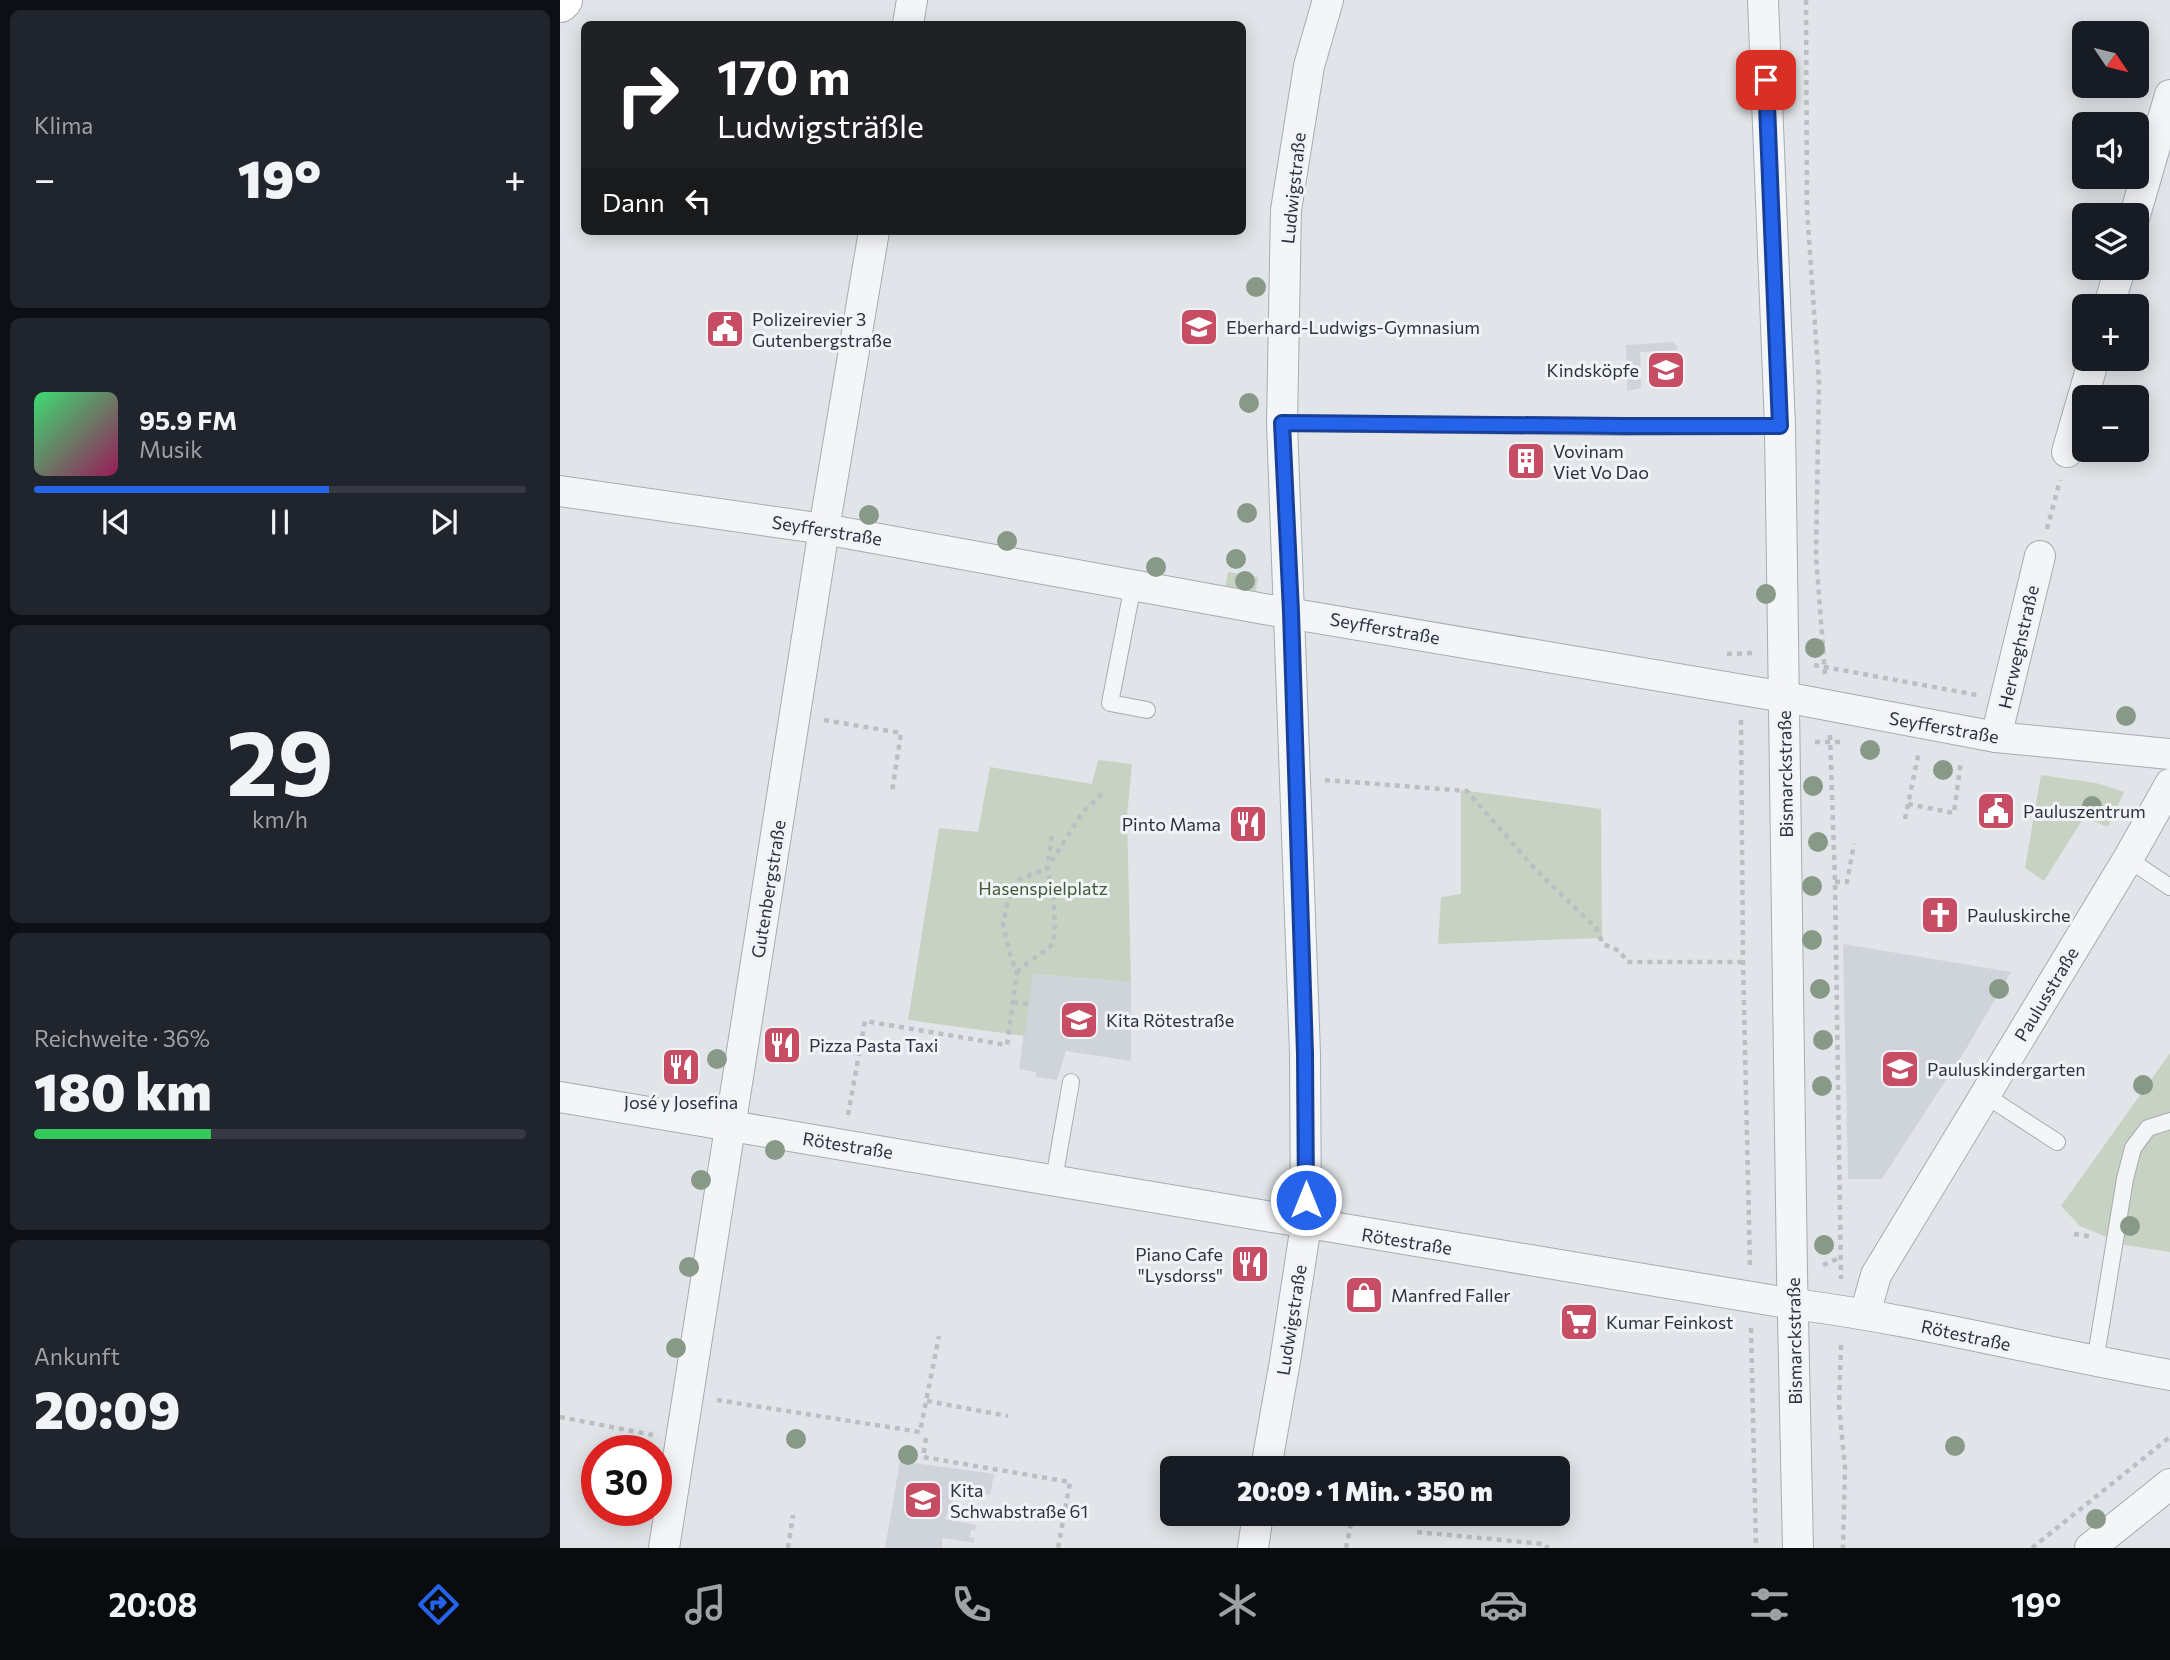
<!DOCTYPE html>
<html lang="de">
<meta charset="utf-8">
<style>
body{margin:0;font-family:Commissioner,sans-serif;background:#20242c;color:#f1f3f6;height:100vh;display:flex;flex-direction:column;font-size:26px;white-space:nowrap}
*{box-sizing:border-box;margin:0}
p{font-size:23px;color:#9ea1a6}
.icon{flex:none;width:38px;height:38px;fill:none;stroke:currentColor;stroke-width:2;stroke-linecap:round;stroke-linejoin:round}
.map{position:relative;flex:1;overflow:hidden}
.side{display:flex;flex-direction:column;gap:10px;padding:10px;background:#0d0f14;width:560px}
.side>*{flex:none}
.guide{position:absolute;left:21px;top:21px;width:665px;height:214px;border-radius:10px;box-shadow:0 4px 18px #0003;background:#202124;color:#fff;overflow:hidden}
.needle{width:46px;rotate:125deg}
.fabs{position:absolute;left:1512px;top:21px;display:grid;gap:14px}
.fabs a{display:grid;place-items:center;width:77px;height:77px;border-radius:10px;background:#171b24;box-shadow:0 4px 18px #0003;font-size:35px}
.speed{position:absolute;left:21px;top:1435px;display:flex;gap:14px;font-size:35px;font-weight:700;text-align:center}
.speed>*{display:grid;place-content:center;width:91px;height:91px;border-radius:50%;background:#171b24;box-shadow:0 4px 18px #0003;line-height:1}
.speed .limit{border:10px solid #d22;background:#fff;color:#111}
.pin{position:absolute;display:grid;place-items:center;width:60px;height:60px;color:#fff;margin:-30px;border-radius:14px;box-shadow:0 4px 10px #0006}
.me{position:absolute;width:77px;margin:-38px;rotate:0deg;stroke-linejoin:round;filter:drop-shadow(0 0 5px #0008)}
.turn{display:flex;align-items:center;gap:24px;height:147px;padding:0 21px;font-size:32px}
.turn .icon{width:91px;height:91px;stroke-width:2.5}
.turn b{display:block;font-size:49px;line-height:60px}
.then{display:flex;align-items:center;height:66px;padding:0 21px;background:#0003;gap:14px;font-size:26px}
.big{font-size:52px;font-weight:800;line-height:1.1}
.side .card{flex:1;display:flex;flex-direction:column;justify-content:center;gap:10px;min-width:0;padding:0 24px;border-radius:10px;background:#20242c}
.side .dial{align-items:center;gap:0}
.dial b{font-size:91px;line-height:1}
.song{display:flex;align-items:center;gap:21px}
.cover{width:84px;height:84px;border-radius:10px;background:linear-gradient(135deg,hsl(140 70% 55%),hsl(330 70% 35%))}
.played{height:7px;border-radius:4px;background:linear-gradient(90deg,#2563eb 60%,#363941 60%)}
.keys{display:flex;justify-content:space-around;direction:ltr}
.heat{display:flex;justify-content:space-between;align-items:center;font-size:38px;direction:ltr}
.charge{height:10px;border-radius:5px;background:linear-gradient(90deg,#34c759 36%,#363941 0)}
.trip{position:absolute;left:600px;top:1456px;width:410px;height:70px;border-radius:10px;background:#171b24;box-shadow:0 4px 18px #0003;font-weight:800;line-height:70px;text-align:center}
.tab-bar{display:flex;height:112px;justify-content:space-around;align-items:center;background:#090b0e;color:#9ea1a6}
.tab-bar .icon{width:49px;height:49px}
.tab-bar .active{color:#2563eb}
.tab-bar b{font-size:32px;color:#f1f3f6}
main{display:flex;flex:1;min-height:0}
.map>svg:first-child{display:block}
.built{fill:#cfd4db}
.green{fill:#c7d2c3}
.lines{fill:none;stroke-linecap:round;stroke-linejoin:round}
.lane-casing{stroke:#a6acb3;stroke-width:18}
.street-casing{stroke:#a6acb3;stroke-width:32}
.secondary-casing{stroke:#a6acb3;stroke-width:40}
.path{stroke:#bbbfc4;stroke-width:4.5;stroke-dasharray:5 5;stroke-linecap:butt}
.lane{stroke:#f4f5f7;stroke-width:16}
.street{stroke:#f4f5f7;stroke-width:30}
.secondary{stroke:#fff;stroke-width:38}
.tree{fill:#898}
.route-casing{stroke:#184099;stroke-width:18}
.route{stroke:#2563eb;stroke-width:12}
.labels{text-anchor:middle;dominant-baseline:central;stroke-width:6;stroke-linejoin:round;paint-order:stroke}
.street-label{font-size:18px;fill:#2a3340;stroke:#f1f3f7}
.poi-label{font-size:18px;fill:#2a3340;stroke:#f1f3f7;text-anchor:start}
.park-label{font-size:18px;fill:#405b38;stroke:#f1f3f7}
</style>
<main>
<section class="side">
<div class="card"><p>Klima</p>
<div class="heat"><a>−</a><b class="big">19°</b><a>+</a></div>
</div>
<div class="card">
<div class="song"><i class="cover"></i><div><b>95.9 FM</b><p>Musik</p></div></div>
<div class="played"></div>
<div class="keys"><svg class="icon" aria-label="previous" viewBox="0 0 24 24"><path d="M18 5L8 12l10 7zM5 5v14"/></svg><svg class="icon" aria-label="pause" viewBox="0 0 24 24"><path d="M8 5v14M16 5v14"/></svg><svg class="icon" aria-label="next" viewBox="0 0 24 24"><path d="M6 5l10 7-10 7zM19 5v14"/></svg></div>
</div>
<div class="card dial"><b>29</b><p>km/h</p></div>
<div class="card"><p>Reichweite · 36%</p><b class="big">180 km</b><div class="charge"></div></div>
<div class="card"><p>Ankunft</p><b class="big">20:09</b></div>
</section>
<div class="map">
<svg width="1610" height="1548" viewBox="0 0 1610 1548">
<rect width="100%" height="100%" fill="#e1e5e9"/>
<g class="built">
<polygon points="1114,342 1115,345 1117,345 1117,350 1080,352 1081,388 1067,391 1066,345"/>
<polygon points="1283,944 1451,972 1406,1049 1322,1179 1288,1179"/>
<polygon points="472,974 571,982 571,1061 506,1051 497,1080 476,1077 476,1072 459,1069"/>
<polygon points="340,1461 434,1474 430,1495 415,1493 407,1482 390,1505 385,1519 416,1525 415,1531 411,1530 410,1537 414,1538 414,1543 382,1538 382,1548 325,1548"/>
</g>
<g class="green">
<polygon points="668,572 698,577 695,598 685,596 686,589 675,587 673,594 664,593"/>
<polygon points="538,760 572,764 567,816 571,982 473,974 465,1036 348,1020 379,828 418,832 430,767 532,784"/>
<polygon points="1481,775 1536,783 1564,792 1548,827 1524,817 1484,881 1465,868"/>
<polygon points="901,790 1041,809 1042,938 878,944 881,897 901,894"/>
<polygon points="1610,1053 1610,1252 1565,1245 1520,1226 1501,1206"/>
</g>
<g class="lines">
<defs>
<g id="lane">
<polyline points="722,423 1064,427 1220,426"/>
<polyline points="573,585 550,703 587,710"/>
<polyline points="1568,859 1610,887"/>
<polyline points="1425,1095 1497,1142"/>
<polyline points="494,1179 511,1082"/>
<polyline points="1535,1362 1565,1179 1573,1148 1588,1128 1610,1121"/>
</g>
<g id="street">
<polyline points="1203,0 1220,426 1232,1272 1238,1548"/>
<polyline points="348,24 352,0"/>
<polyline points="1575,215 1610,95"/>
<polyline points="1549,306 1560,268"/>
<polyline points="1507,452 1534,359"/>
<polyline points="0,491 264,529 704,609 1224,697 1436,737 1610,754"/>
<polyline points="1436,737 1480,556"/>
<path d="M0,1097C411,1166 821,1238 1233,1304C1360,1320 1484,1353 1610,1375"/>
<polyline points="1305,1314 1316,1275 1568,859 1610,784"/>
<polyline points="706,1468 725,1361 746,1225 745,1054 722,423 726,210 749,66 768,0"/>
<polyline points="104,1548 264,529 314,231"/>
<polyline points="693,1548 698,1514"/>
<polyline points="1530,1548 1610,1484"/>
</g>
<polyline id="secondary" points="0,3 3,0"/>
</defs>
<use href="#lane" class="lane-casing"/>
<use href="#street" class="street-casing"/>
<use href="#secondary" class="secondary-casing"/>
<g class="path">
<polyline points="1246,0 1247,209 1259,383 1256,556 1265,674"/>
<polyline points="1487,529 1500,480"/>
<polyline points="1167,654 1194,653"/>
<polyline points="1254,665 1417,695"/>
<polyline points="264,720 341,733 332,792"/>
<polyline points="1181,720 1183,962 1190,1267"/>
<polyline points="1270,735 1275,882 1281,1279"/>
<polyline points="1255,742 1285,742"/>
<polyline points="765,780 907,791 976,870 1036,928 1043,944 1060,951 1067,962 1183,962"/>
<polyline points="1348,804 1394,813 1401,760"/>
<polyline points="1345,819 1359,751"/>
<polyline points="1275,882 1287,882 1294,844"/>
<path d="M457,972C469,960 482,954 493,944L495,924L493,892L487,869L492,835"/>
<polyline points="453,1002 469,1004"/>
<polyline points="288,1115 305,1021 447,1045 457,972 451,958 443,924 448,900 458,880 487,869 522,813 545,791"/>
<polyline points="1514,1234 1534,1237"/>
<polyline points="1263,1265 1282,1257"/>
<polyline points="1191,1328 1196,1548"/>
<polyline points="1281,1345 1279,1405 1285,1468 1283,1548"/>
<polyline points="157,1400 360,1432 379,1336"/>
<polyline points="367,1401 448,1416"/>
<polyline points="0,1417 93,1435"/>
<polyline points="366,1438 363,1457 510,1482 498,1548"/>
<polyline points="737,1460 789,1468"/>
<polyline points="857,1532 984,1544 988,1548"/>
<polyline points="228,1548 233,1515"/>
<polyline points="786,1548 793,1514"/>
<polyline points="1472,1548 1610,1437"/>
</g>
<use href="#lane" class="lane"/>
<use href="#street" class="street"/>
<use href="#secondary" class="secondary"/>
</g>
<g class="tree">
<circle cx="696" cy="287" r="10"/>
<circle cx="689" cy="403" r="10"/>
<circle cx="687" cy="513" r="10"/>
<circle cx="309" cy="515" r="10"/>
<circle cx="447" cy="541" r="10"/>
<circle cx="676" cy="559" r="10"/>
<circle cx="596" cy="567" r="10"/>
<circle cx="685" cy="581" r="10"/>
<circle cx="1206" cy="594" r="10"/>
<circle cx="1255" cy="648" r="10"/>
<circle cx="1566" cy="716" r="10"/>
<circle cx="1310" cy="750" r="10"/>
<circle cx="1383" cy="770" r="10"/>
<circle cx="1253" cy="786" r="10"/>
<circle cx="1532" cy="806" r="10"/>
<circle cx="1258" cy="842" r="10"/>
<circle cx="1252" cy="886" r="10"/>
<circle cx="1252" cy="940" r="10"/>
<circle cx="1260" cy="989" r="10"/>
<circle cx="1439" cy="989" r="10"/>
<circle cx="1263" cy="1040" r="10"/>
<circle cx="157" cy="1059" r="10"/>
<circle cx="1583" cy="1085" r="10"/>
<circle cx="1262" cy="1086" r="10"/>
<circle cx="215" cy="1150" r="10"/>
<circle cx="141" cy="1180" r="10"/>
<circle cx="1570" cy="1226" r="10"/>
<circle cx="1264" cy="1245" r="10"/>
<circle cx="129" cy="1267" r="10"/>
<circle cx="116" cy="1348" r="10"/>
<circle cx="236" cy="1439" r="10"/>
<circle cx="1395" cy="1446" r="10"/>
<circle cx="348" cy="1455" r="10"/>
<circle cx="371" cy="1500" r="10"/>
<circle cx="1536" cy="1519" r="10"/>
</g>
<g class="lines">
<defs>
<polyline id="route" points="746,1200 745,1054 731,612 722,423 1064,426 1220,426 1206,80"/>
</defs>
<use href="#route" class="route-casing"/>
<use href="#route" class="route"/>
</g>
<defs>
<symbol id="school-square" viewBox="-11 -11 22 22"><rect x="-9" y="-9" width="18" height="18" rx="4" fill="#c74d65" stroke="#f1f3f7"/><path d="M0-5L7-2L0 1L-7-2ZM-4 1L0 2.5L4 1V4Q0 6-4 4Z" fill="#fff"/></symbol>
<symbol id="civic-square" viewBox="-11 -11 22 22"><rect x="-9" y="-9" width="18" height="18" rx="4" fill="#c74d65" stroke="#f1f3f7"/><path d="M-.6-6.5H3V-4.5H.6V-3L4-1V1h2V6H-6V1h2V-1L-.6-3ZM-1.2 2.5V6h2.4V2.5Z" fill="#fff"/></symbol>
<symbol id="building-square" viewBox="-11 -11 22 22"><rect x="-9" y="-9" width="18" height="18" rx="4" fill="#c74d65" stroke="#f1f3f7"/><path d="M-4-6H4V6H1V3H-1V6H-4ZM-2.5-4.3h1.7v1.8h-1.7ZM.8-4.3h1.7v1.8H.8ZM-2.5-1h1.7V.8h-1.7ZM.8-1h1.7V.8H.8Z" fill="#fff"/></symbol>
<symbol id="restaurant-square" viewBox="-11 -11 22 22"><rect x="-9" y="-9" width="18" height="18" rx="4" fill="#c74d65" stroke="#f1f3f7"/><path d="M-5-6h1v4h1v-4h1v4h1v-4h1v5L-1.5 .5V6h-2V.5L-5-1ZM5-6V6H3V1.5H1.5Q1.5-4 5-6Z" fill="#fff"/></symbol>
<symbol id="church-square" viewBox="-11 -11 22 22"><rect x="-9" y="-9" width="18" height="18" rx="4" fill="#c74d65" stroke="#f1f3f7"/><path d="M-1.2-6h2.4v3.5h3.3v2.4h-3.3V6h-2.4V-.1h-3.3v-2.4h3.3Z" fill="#fff"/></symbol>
<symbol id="shop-square" viewBox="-11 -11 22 22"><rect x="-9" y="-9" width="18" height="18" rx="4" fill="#c74d65" stroke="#f1f3f7"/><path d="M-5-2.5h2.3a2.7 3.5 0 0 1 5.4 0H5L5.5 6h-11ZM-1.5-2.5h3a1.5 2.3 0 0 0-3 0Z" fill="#fff"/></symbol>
<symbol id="supermarket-square" viewBox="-11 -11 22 22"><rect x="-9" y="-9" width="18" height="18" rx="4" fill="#c74d65" stroke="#f1f3f7"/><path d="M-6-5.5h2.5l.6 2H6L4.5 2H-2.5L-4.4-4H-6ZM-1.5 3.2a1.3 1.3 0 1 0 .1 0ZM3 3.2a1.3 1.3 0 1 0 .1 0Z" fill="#fff"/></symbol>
</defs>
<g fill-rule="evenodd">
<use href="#school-square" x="617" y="305" width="44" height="44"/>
<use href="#civic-square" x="143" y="307" width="44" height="44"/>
<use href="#school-square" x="1084" y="348" width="44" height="44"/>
<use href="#building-square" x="944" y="439" width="44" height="44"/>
<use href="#civic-square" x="1414" y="789" width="44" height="44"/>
<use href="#restaurant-square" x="666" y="802" width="44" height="44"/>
<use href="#church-square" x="1358" y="893" width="44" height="44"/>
<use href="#school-square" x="497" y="998" width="44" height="44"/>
<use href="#restaurant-square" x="200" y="1023" width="44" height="44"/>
<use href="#restaurant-square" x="99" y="1045" width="44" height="44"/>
<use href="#school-square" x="1318" y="1047" width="44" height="44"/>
<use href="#restaurant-square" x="668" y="1242" width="44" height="44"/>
<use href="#shop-square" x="782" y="1273" width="44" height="44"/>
<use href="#supermarket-square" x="997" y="1300" width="44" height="44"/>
<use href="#school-square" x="341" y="1478" width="44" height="44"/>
</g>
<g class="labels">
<g class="street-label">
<text transform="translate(733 188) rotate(-84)">Ludwigstraße</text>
<text transform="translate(267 530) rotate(9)">Seyfferstraße</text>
<text transform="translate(825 628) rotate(10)">Seyfferstraße</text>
<text transform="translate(1458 647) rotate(-77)">Herweghstraße</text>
<text transform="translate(1384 727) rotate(10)">Seyfferstraße</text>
<text transform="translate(1225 774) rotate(-91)">Bismarckstraße</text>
<text transform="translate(208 889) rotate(-81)">Gutenbergstraße</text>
<text transform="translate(1486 994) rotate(-59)">Paulusstraße</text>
<text transform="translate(288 1145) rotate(9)">Rötestraße</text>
<text transform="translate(847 1241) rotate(9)">Rötestraße</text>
<text transform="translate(731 1320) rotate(-81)">Ludwigstraße</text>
<text transform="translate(1406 1335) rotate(12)">Rötestraße</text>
<text transform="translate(1234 1341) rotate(-91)">Bismarckstraße</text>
</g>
<g class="poi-label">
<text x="192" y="319">Polizeirevier 3<tspan x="192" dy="21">Gutenbergstraße</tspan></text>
<text x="666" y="327">Eberhard-Ludwigs-Gymnasium</text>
<text x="1079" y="370" text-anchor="end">Kindsköpfe</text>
<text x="993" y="451">Vovinam<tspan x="993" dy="21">Viet Vo Dao</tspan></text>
<text x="1463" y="811">Pauluszentrum</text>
<text x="661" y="824" text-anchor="end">Pinto Mama</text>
<text x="1407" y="915">Pauluskirche</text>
<text x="546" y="1020">Kita Rötestraße</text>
<text x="249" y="1045">Pizza Pasta Taxi</text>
<text x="1367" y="1069">Pauluskindergarten</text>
<text x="121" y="1102" text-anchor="middle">José y Josefina</text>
<text x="663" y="1254" text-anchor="end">Piano Cafe<tspan x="663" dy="21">"Lysdorss"</tspan></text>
<text x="831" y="1295">Manfred Faller</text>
<text x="1046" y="1322">Kumar Feinkost</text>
<text x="390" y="1490">Kita<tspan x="390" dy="21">Schwabstraße 61</tspan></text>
</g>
<g class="park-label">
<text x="483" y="888">Hasenspielplatz</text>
</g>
</g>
</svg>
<div class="fabs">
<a><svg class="needle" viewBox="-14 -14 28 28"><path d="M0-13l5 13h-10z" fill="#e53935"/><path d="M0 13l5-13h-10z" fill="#9ea1a6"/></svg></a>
<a><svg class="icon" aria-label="sound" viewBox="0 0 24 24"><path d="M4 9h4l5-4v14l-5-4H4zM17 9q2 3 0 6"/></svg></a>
<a><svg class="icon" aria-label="layers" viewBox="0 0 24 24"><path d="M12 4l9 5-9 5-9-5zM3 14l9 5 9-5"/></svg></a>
<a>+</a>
<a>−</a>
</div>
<div class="speed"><div class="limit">30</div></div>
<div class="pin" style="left:1206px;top:80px;background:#d93025"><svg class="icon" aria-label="arrive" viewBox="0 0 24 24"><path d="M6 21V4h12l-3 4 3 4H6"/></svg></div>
<svg class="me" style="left:746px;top:1200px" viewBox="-20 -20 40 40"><circle r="17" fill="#2563eb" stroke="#fff" stroke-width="3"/><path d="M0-11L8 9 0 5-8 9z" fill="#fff"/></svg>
<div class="trip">20:09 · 1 Min. · 350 m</div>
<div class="guide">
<div class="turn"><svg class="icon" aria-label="right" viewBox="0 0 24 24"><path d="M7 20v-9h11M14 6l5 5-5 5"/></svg><div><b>170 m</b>Ludwigsträßle</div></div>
<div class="then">Dann<svg class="icon" aria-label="left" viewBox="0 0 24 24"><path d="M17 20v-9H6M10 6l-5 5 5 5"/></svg></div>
</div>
</div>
</main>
<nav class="tab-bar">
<b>20:08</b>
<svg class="icon active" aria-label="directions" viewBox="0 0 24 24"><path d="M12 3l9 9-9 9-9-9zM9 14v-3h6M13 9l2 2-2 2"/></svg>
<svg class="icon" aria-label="music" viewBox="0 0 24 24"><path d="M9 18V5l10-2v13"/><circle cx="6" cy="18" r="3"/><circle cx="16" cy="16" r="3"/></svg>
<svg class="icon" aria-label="phone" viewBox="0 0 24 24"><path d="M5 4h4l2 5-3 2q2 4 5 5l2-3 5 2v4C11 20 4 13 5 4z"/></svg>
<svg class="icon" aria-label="climate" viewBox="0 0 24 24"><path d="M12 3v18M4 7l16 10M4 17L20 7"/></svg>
<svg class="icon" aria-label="car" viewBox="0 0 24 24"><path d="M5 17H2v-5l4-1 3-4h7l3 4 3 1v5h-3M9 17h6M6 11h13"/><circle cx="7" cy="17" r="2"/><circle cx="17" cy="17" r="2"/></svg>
<svg class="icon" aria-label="filters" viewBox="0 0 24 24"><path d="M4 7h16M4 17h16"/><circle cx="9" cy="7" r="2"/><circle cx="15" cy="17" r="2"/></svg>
<b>19°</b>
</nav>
